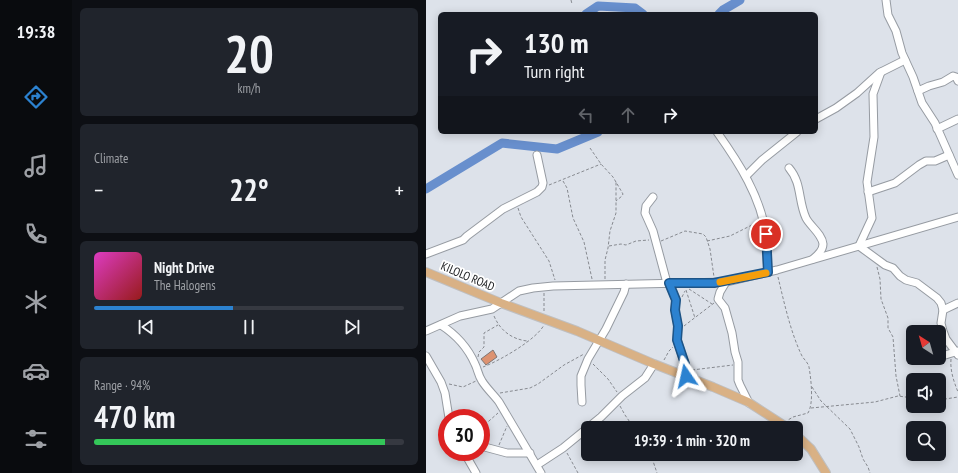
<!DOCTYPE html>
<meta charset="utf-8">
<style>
body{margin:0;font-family:"PT Sans Narrow",sans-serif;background:#20242c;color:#f1f3f6;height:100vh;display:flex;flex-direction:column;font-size:15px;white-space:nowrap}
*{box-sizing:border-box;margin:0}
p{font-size:13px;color:#9ea1a6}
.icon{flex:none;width:22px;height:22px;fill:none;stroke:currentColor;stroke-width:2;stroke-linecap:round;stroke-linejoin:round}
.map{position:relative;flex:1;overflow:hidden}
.details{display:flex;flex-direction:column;gap:8px;padding:8px;background:#0d0f14;width:354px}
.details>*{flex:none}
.banner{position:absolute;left:12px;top:12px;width:380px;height:122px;border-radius:6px;box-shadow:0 2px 10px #0003;background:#171b24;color:#f1f3f6;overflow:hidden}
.needle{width:26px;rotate:323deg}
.controls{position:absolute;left:480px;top:325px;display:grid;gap:8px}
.controls a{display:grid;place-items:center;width:40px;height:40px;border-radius:6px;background:#171b24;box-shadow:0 2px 10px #0003;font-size:20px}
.speed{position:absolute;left:12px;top:409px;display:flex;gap:8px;font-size:20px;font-weight:700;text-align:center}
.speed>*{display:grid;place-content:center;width:52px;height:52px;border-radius:50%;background:#171b24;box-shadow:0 2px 10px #0003;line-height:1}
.speed .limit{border:6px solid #d22;background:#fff;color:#111}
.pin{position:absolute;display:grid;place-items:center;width:34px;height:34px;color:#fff;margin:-17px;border:2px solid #fff;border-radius:50%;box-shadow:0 1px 4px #0007}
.me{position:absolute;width:44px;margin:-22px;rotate:349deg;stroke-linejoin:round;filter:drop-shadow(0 0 3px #0008)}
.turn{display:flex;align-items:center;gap:14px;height:84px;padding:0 20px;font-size:18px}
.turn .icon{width:52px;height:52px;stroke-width:2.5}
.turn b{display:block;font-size:28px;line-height:34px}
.lanes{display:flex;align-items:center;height:38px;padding:0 20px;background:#0003;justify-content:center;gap:20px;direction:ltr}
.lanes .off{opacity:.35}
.big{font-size:30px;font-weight:600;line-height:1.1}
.details .widget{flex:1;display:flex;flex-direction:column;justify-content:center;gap:6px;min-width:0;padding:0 14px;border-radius:6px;background:#20242c}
.details .dial{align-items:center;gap:0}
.dial b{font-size:52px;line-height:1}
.song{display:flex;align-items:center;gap:12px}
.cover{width:48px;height:48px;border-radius:6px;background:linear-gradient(135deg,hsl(310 70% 55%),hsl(0 70% 35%))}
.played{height:4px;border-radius:2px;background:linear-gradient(90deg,#2c82d0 45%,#363941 45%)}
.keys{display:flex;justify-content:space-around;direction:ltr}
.heat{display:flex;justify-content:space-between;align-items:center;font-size:22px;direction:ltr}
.charge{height:6px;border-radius:3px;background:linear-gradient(90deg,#34c759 94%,#363941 0)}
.trip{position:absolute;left:155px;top:421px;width:222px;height:40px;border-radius:6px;background:#171b24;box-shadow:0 2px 10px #0003;font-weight:600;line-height:40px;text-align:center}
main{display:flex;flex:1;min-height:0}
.tab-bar{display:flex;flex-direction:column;width:72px;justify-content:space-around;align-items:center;background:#090b0e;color:#9ea1a6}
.tab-bar .icon{width:28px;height:28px}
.tab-bar .current{color:#2c82d0}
.tab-bar b{font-size:18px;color:#f1f3f6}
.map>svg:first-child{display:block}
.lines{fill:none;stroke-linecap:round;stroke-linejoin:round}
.river{stroke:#688fcd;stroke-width:9}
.building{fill:#dd9270;stroke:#7f7673}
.minor-casing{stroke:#969ba2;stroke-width:9}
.major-casing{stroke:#bfbfc0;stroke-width:10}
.path{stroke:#878a90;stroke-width:1;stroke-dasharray:3 2;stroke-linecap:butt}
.minor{stroke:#fff;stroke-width:7}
.major{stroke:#d9b185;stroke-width:8}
.route-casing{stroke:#1d5487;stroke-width:10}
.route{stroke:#2c82d0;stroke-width:7}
.slow{stroke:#f59e0b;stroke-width:7}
.labels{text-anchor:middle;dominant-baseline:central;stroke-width:3.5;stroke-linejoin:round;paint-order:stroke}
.street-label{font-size:12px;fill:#1a1c1f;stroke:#fff}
</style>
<main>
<nav class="tab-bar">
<b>19:38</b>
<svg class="icon current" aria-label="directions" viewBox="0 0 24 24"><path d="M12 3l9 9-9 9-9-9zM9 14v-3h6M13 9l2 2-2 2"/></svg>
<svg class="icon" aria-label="music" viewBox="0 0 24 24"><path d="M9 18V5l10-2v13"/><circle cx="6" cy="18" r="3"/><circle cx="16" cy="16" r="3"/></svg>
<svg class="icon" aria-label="phone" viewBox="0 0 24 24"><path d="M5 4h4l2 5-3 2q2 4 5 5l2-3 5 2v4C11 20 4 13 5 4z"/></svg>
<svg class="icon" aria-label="climate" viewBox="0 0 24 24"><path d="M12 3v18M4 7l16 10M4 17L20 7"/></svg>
<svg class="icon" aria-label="car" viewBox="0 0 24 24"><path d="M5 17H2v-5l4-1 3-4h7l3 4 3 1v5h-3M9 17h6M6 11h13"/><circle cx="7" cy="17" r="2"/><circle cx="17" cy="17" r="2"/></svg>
<svg class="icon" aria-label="filters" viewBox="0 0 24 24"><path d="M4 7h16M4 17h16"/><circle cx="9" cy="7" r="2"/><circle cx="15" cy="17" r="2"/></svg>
</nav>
<section class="details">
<div class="widget dial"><b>20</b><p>km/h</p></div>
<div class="widget"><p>Climate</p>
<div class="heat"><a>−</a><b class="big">22°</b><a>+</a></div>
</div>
<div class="widget">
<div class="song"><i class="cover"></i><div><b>Night Drive</b><p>The Halogens</p></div></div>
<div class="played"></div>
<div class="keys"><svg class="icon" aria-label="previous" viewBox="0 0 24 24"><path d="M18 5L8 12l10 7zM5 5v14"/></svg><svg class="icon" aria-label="pause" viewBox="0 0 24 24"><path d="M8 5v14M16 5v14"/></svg><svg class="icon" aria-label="next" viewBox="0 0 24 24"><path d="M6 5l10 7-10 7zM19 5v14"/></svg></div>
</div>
<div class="widget"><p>Range · 94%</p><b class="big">470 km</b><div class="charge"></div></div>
</section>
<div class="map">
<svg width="532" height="473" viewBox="0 0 532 473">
<rect width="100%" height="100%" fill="#dde2ea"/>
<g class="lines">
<g class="river">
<polyline points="160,14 172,6 209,8 217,14"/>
<polyline points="293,14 297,10 314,0"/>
<polyline points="0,189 76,143 131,149 172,132"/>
</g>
</g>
<polygon class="building" points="67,350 71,357 60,365 55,359"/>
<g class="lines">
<defs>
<g id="minor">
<polyline points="460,0 462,15 470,31 476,53 487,77 496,103 509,123 532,175"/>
<polyline points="455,72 447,94 448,137 441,182 446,218 433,246 459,265 467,268 474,276 480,280 491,283 511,298 515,303 517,310 515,323 517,331 520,339 532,355"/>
<polyline points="492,91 503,86 517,82 527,76 530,77 532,81"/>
<polyline points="390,119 410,108 431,93 453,73 479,60"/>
<polyline points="511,129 532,119"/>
<path d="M291,132C313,163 335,197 340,235C341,247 341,260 342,272"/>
<path d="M363,168C376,183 372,201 380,218C384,226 396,234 397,244C397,250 392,255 387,259"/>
<polyline points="320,176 336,160 371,132"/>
<polyline points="442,192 469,183 493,165 500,161 509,161 523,155"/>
<polyline points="227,197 220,206 219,213 227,231 241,283"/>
<polyline points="0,254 37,240 41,236 77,209 111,192 116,187 117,183 111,155"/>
<polyline points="300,282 294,292 292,299 299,308 306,333 309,352 312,362 312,380 314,385 323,403"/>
<polyline points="243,283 250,300 249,310 252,326 251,340 259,364 260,376"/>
<polyline points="517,310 532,303"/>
<path d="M15,325C29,334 42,348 49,364C52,370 52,375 56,381C61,389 68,395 73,402L115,473"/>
<polyline points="0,331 34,316 66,309 93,291 107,288 127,286 300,282 351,270 532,217"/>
<polyline points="0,356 15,382 19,393 23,418"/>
<polyline points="513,357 532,351"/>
<polyline points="156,402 155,385 155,376 162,359 180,329 198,292 200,284"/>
<polyline points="55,446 81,453 104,453"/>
<polyline points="38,452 50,473"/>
<polyline points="111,465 137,448 175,417 196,396 219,378 228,364"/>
</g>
<g id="major">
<polyline points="0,272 75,303 151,331 228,364 287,387 322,402 362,428"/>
<polyline points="370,435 385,449 400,473"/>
</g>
</defs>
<use href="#minor" class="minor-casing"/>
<use href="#major" class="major-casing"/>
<g class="path">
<polyline points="145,0 146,4"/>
<polyline points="164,148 175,164 187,177 197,194 196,196 190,201"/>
<polyline points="137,181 141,188 147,218 158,242 166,279"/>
<polyline points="123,185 175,164"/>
<polyline points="92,208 95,217 123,261 129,280"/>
<polyline points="235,241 259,231 277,234 280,237 284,249 288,277"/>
<polyline points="281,241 304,236 332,222"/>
<polyline points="183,246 195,244 200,245 210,241 223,240"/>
<polyline points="451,267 454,279 455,299 462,318 462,328 467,337 470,376 474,396"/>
<path d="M352,277C358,302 364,330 375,354C377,359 382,362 383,367C385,379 388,403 382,413L367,417L362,420"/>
<polyline points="179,279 179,260 182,248 184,231 190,213 190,182"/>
<polyline points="263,289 286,304"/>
<polyline points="260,290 269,318"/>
<polyline points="118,293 118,311"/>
<polyline points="256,297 259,291"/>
<path d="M68,316C74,330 85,339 101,341"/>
<polyline points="258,326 288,303"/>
<polyline points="52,357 53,352 58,347 58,333 72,325"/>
<path d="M525,359C524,371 528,382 532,392"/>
<polyline points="238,360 243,351 247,347"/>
<polyline points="167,364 182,379 191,392"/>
<path d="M57,367C73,361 110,340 118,325"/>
<polyline points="266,370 307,365"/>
<polyline points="23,384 37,387 50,381"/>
<polyline points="386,387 395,401 424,429 433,447 437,459 442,467 444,473"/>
<polyline points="74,393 104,388 112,384 138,365 158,354"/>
<polyline points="513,400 532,397"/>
<polyline points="194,406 199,415 208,428"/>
<polyline points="385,408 449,402 472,396 487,398"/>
<polyline points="55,428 72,413"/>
<polyline points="73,445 81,426"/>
<polyline points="141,453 152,473"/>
<polyline points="223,454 227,461 231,473"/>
</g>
<use href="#minor" class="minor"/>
<use href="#major" class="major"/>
</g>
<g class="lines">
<defs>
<polyline id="route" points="260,376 259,364 251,340 252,326 249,310 250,300 243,283 288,283 342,272 340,234"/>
</defs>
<use href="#route" class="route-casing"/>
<use href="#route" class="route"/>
<polyline class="slow" points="294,282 340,273"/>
</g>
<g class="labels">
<g class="street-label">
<text transform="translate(42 276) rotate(23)">KILOLO ROAD</text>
</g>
</g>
</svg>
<div class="controls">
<a><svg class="needle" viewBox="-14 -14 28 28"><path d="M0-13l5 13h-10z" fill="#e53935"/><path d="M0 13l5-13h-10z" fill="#9ea1a6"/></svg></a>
<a><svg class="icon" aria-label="sound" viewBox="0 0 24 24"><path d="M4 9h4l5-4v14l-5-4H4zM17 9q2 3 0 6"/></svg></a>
<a><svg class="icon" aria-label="search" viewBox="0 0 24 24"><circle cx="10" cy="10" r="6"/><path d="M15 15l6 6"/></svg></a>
</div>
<div class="speed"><div class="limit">30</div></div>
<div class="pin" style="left:340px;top:234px;background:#d93025"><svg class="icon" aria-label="arrive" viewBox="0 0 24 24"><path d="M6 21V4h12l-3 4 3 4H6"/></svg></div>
<svg class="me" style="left:260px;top:376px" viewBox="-20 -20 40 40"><path d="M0-17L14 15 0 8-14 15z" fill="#2c82d0" stroke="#fff" stroke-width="4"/></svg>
<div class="trip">19:39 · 1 min · 320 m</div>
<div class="banner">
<div class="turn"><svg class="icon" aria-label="right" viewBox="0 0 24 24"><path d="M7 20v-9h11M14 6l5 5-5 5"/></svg><div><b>130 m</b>Turn right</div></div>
<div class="lanes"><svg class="icon off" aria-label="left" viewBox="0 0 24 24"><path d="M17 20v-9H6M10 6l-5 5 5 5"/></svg><svg class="icon off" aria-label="ahead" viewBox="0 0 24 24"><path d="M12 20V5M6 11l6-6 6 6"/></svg><svg class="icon" aria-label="right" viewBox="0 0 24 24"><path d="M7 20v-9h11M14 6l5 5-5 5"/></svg></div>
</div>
</div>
</main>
